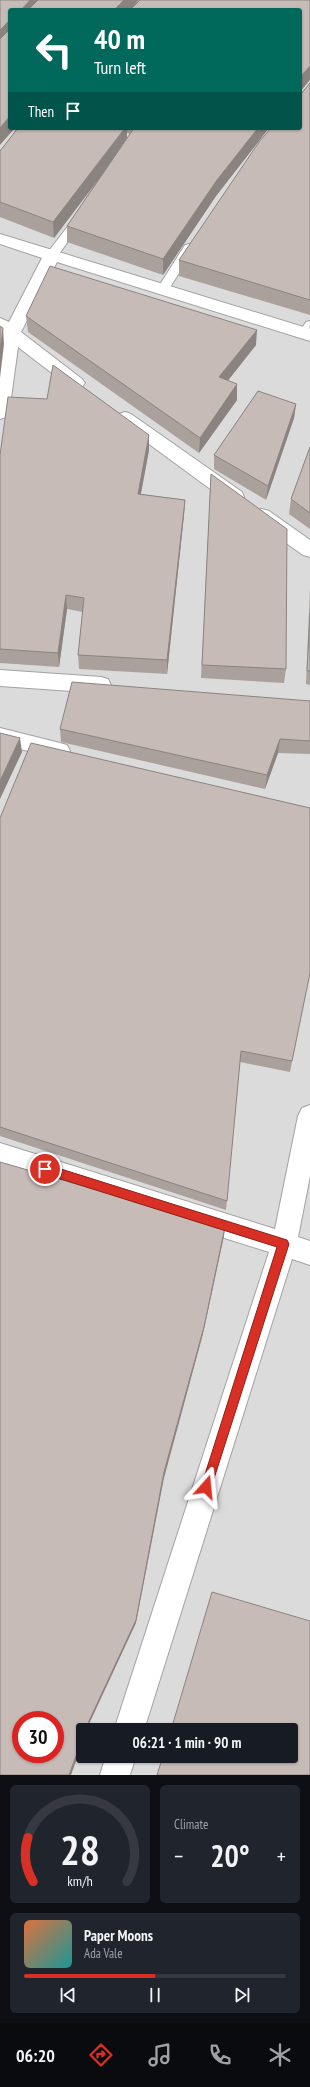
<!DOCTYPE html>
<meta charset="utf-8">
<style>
body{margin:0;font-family:"PT Sans Narrow",sans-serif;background:#20242c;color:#f1f3f6;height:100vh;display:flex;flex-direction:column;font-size:15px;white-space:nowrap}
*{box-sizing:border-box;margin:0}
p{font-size:13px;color:#9ea1a6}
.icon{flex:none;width:22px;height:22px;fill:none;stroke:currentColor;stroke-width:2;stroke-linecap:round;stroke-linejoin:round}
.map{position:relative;height:1775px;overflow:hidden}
.details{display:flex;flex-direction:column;gap:10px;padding:10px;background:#0d0f14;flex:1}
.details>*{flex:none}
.top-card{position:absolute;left:8px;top:8px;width:294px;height:122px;border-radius:4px;box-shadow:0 1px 3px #0004;background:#00695c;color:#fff;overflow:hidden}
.speed{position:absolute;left:12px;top:1711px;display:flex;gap:8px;font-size:20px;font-weight:700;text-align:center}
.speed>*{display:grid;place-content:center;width:52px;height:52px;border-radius:50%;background:#171b24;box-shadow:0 1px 3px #0004;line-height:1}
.speed .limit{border:6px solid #d22;background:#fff;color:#111}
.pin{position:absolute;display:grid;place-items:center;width:34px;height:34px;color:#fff;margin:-17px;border:2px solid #fff;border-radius:50%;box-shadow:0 1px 4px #0007}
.me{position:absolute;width:44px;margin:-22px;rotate:18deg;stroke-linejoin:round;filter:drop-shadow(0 0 3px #0008)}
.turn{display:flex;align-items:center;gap:14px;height:84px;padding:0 20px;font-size:18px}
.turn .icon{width:52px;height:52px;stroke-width:2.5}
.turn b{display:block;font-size:28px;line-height:34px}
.then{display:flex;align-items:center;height:38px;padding:0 20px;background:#0003;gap:8px;font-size:15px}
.big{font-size:30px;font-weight:700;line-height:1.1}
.details .card{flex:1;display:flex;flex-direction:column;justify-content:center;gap:6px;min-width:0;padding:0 14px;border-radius:6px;background:#20242c}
.details .dial{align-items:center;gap:0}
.dial svg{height:104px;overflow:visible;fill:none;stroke:#363941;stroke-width:7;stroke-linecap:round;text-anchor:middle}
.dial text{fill:#f1f3f6;stroke:none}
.song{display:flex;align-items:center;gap:12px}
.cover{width:48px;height:48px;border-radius:6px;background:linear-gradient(135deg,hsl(20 70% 55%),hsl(180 70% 35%))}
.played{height:4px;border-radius:2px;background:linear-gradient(90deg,#d93025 50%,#363941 50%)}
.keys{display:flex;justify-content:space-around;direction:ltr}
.heat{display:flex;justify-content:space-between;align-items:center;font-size:22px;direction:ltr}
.details .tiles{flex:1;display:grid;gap:10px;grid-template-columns:1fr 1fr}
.card:last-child{grid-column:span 2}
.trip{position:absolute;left:76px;top:1723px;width:222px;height:40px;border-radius:4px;background:#171b24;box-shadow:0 1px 3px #0004;font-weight:700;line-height:40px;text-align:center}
.dock{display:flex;height:64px;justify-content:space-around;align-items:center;background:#090b0e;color:#9ea1a6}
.dock .icon{width:28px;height:28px}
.dock .active{color:#d93025}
.dock b{font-size:18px;color:#f1f3f6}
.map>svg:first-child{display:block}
.residential{fill:#dcdbdb;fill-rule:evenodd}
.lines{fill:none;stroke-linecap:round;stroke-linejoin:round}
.lane-casing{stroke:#a2a2a2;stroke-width:2}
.street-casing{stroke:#a2a2a2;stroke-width:2}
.lane{fill:#fff;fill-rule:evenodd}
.street{fill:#fff;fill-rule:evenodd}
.wall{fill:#aaa19d;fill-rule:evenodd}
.shaded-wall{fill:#8b8380}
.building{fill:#c6bbb7;stroke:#8b8380;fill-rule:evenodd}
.route{fill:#d93025;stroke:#8d1f18}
</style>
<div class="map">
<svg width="310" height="1775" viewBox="0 0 310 1775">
<rect width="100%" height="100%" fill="#efeae4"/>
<path class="residential" d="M0,0H310V1775H0ZM10,10H300V128H10ZM21,1720H55V1754H21ZM83,1730H291V1756H83Z"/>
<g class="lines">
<defs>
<g id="lane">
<polygon points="79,216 83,217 84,219 83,221 56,258 48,258 46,255 48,252 75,217"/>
<polygon points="189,244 195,248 167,292 159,292 157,289 159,286 185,245"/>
<polygon points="310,321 309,336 301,336 299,333 306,322"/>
</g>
<g id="street">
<polygon points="0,234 310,329 310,341 57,262 21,332 82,379 85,383 82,387 76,389 70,387 18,347 9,413 6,417 0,419 0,355 3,335 0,333 0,318 9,322 42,258 0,244"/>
<polygon points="125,412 131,414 242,492 244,497 242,502 235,504 228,502 119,422 116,418 119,414"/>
<polygon points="262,509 269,511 310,540 310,557 303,555 255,521 253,516 255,511"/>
<polygon points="0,670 101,677 108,679 111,685 108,691 101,693 0,686"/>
<polygon points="0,728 60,743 67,745 70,751 67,757 60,759 0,744"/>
<polygon points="310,1105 310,1176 298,1237 310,1241 310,1265 292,1259 144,1730 114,1730 269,1252 0,1167 0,1143 275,1229 298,1116 302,1108"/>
<polygon points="106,1756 136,1756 130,1775 100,1775"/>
</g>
</defs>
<use href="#lane" class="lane-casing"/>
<use href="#street" class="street-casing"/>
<use href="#lane" class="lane"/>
<use href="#street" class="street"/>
</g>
<g class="wall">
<polygon points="310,83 310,315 179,276 179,260"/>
<path d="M18,128H269L216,196L163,275L67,242V226L99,178L54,238L0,217V151ZM127,133L130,134L127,138Z"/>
<polygon points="26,316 256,345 228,380 237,400 199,453 28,332"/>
<polygon points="296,404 294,418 266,500 214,469 214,455"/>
<polygon points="310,447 310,529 289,514 291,499"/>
<polygon points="149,450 141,494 185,500 184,515 167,674 79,669 78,655 83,612 67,609 59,667 0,663 0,455"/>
<polygon points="211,474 286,669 284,683 201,678"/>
<polygon points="310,588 310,685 306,684"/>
<polygon points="310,701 310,754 278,753 265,789 61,742 60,729"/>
<polygon points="0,818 310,973 290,1072 240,1062 226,1210 0,1136"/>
</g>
<g class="shaded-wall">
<polygon points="30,0 45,0 36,10 21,10"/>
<polygon points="124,0 139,0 130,10 114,10"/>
<polygon points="10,20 10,37 0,47 0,30"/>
<polygon points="310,66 310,80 300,92 300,77"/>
<polygon points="10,116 10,128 15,128 0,145 0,128"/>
<polygon points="125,128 127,128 127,142 54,238 53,222"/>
<polygon points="258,128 269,128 216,196 163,275 163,259 217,180"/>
<polygon points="3,328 4,344 0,378 0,350"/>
<polygon points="257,330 256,345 219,392 219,377"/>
<polygon points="237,384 237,400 199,453 200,438"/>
<polygon points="296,404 294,418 266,500 268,486"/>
<polygon points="149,435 149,450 138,508 138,494"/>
<polygon points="185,500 184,515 167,674 167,660"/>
<polygon points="66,595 67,609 59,667 58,653"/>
<polygon points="20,738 22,752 0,799 0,781"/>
<polygon points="280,739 278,753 265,789 267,775"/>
<polygon points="225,1227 224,1236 203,1334 164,1478 136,1623 90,1722 87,1730 86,1730 164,1472"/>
<polygon points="83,1737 83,1742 71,1775 69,1775"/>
</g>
<g class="building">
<polygon points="0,0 30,0 21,10 10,10 10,20 0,30"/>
<polygon points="38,0 124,0 114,10 28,10"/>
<polygon points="140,0 310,0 310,66 300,77 300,10 130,10"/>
<polygon points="10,29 10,116 0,128 0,39"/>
<polygon points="310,83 310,300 179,260 259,142 271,128 300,128 300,95"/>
<polygon points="18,128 125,128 53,222 0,202 0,151"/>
<polygon points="134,128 258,128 217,180 163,259 67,226"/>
<polygon points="50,266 257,330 219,377 237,384 200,438 26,316"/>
<polygon points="0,326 3,328 0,350"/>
<polygon points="53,365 149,435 138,494 185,500 167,660 78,655 84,598 66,595 58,653 0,649 0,455 8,397 47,399"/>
<polygon points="258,391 296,404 268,486 214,455"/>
<polygon points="310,447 310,513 291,499"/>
<polygon points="211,474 287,529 286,669 202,665"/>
<polygon points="310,613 310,671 307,671"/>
<polygon points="72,682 310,701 310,741 280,739 267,775 60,729"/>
<polygon points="0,733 20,738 0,781"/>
<polygon points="31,743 310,808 310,973 292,1061 241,1051 227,1201 0,1127 0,818"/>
<path d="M0,1162L225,1227L204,1327L164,1472L136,1620L89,1721L86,1730H83V1737L69,1775H0ZM21,1720H55V1754H21Z"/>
<polygon points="212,1592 310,1621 310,1775 157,1775 163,1756 291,1756 291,1730 171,1730"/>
</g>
<polygon class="route" points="45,1164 287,1240 289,1244 210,1491 206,1493 203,1491 201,1487 277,1247 45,1174 40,1169"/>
</svg>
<div class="speed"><div class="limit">30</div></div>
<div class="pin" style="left:45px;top:1169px;background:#d93025"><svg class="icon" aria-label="arrive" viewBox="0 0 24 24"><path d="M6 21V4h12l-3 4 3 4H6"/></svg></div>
<svg class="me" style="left:206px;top:1487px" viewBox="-20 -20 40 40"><path d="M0-17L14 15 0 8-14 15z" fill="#d93025" stroke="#fff" stroke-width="4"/></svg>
<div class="trip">06:21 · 1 min · 90 m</div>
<div class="top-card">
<div class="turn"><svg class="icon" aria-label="left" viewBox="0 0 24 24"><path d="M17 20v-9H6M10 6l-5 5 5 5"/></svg><div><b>40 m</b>Turn left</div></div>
<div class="then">Then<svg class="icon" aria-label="arrive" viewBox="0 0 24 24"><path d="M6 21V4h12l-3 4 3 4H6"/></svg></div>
</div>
</div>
<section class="details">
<div class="tiles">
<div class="card dial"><svg viewBox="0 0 100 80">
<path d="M14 69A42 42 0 1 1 86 69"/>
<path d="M14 69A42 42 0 0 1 10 35" stroke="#d93025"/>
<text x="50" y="56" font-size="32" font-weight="700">28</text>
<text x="50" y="72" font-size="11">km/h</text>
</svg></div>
<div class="card"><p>Climate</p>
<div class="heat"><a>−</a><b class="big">20°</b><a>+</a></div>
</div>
<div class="card">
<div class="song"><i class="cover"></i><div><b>Paper Moons</b><p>Ada Vale</p></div></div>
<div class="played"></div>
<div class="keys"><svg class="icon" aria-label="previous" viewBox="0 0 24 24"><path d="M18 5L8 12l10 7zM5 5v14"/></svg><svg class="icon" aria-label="pause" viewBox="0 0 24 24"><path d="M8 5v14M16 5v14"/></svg><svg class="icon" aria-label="next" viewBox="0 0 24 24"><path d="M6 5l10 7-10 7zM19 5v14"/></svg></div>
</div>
</div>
</section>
<nav class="dock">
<b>06:20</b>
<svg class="icon active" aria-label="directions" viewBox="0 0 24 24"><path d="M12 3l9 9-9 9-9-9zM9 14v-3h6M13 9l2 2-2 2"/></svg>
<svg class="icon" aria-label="music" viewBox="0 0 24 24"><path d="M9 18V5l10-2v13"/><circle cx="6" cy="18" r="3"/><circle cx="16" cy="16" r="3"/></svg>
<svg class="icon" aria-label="phone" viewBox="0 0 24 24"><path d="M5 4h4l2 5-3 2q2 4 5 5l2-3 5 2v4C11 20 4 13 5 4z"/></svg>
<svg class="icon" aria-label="climate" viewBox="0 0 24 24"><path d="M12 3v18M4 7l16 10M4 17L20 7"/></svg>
</nav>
